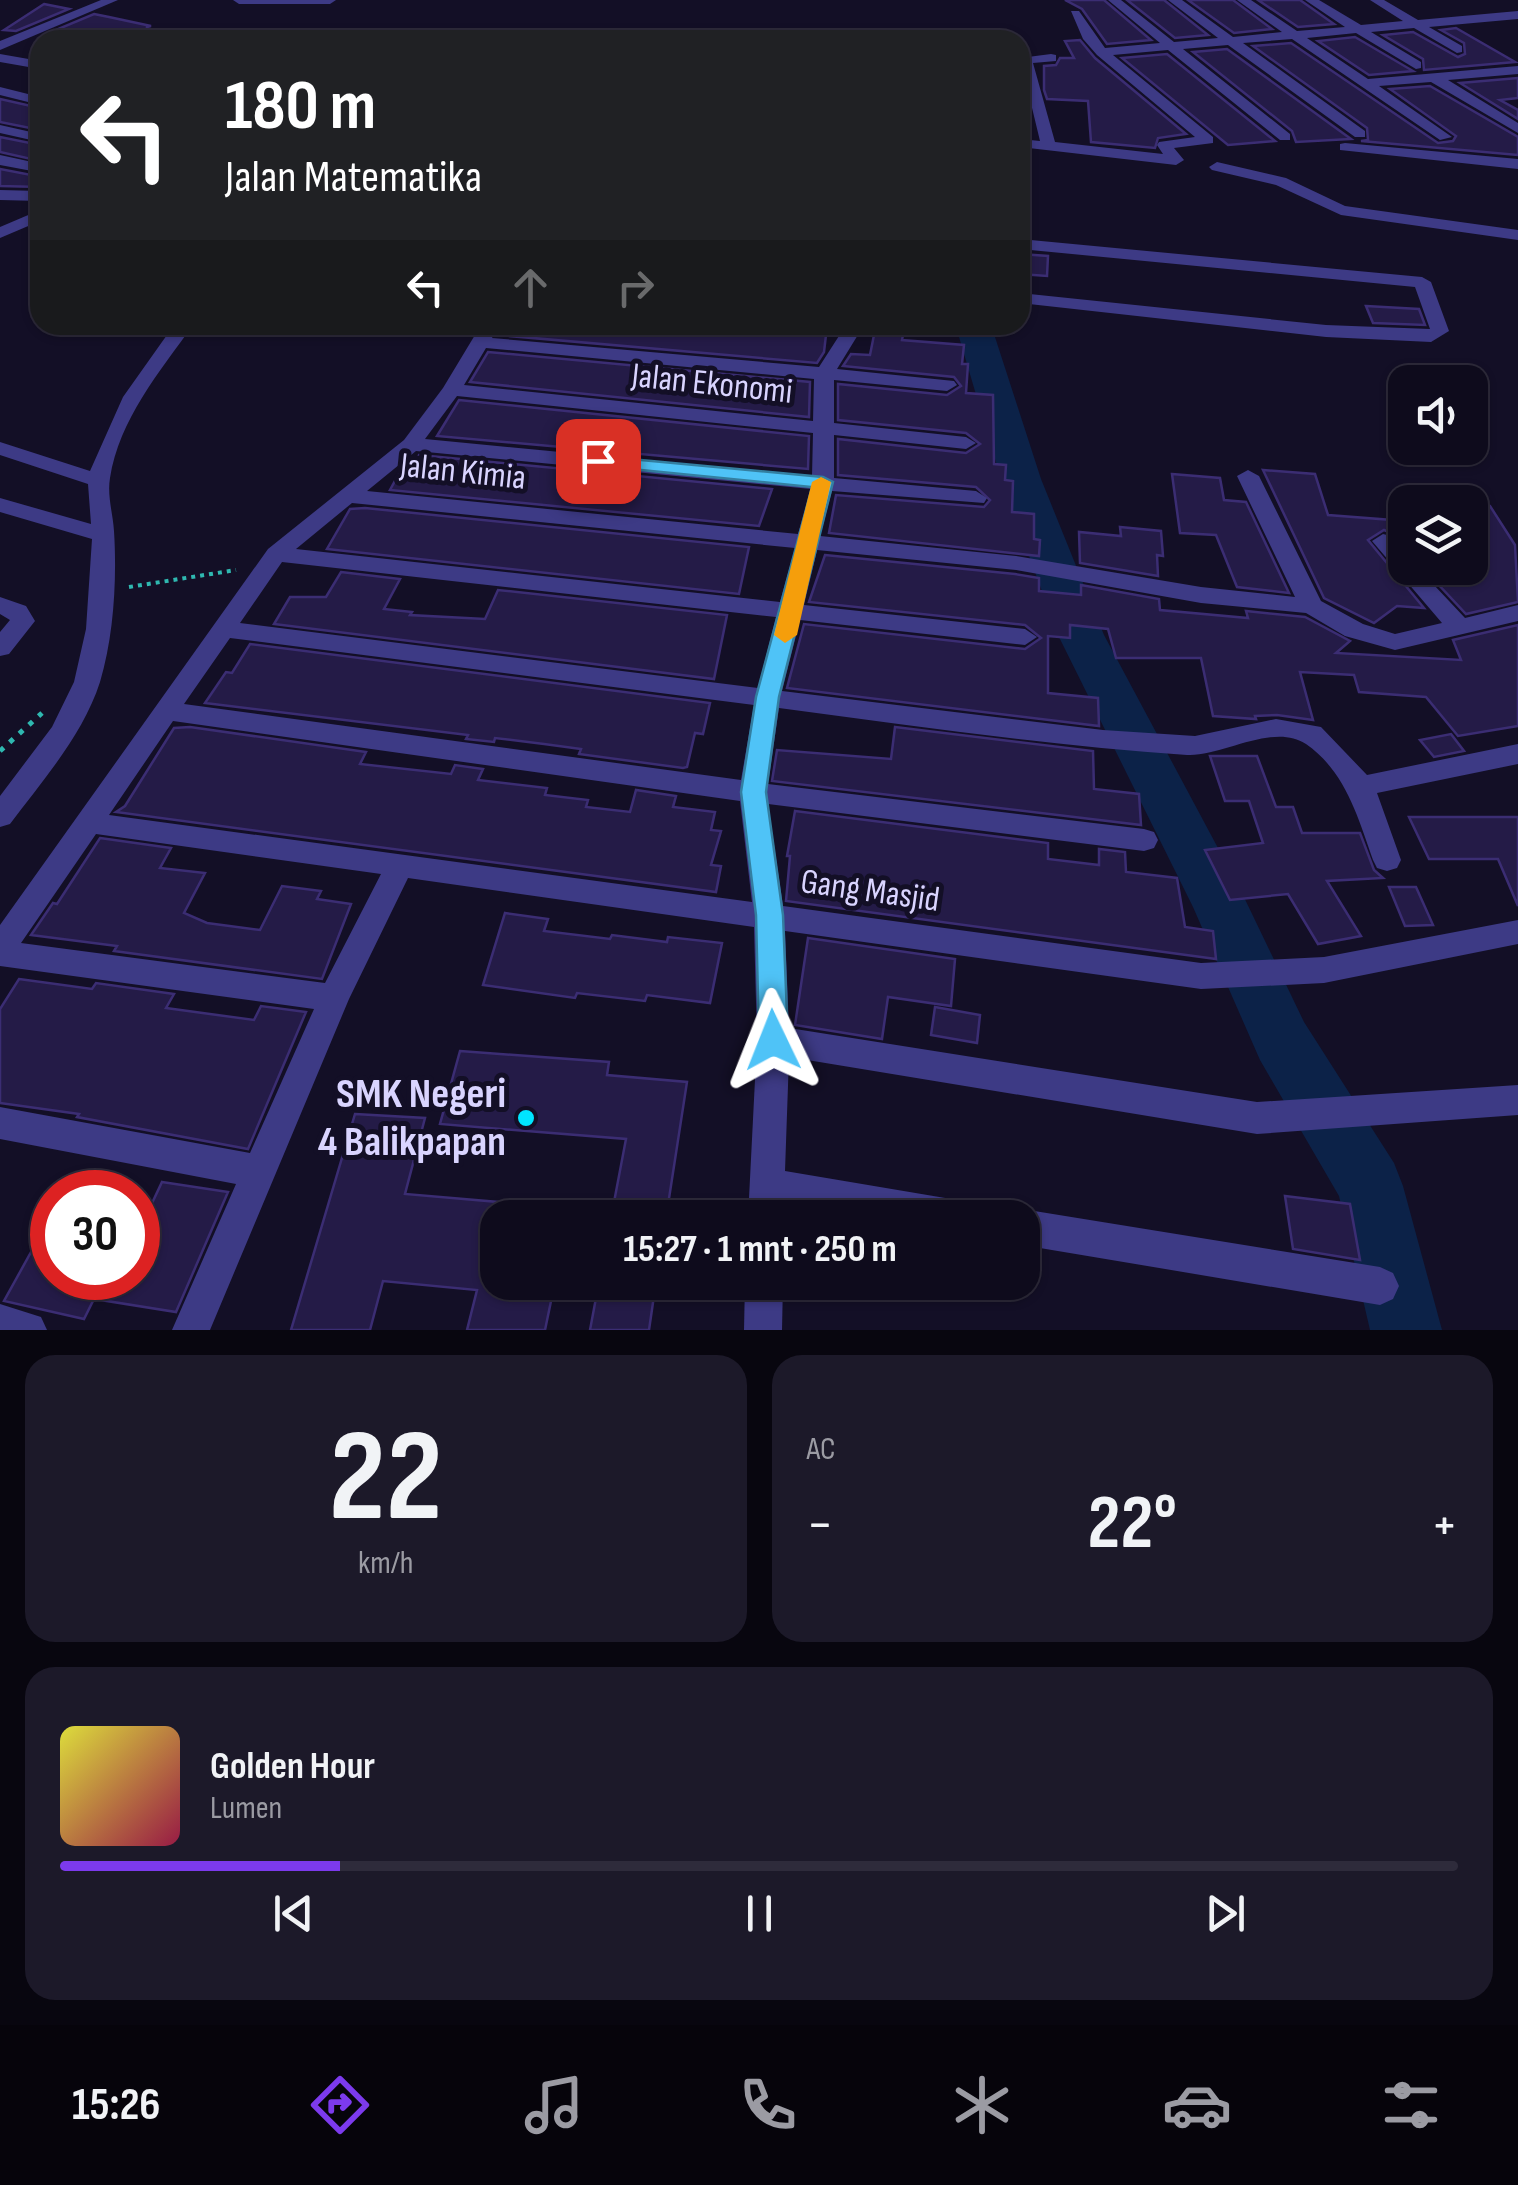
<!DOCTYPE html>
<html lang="id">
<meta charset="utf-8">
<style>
body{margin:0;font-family:"Sofia Sans Condensed",sans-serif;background:#1c1929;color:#f1f3f6;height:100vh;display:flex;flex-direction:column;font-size:38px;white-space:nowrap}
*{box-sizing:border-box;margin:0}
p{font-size:32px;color:#9b9ba3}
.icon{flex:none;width:55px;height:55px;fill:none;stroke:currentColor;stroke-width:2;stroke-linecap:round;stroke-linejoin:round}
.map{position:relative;height:1330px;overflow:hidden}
.panel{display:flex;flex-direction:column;gap:25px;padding:25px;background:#08060f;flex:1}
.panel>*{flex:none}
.hud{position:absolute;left:30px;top:30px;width:1000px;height:305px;border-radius:30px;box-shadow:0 2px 8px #0004,0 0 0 2px #2e2b3b;background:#202124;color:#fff;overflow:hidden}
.fabs{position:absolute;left:1388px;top:365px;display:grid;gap:20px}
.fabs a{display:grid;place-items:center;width:100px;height:100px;border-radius:20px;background:#0e0b1c;box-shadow:0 2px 8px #0004,0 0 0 2px #2e2b3b;font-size:50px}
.speed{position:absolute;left:30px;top:1170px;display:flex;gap:20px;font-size:50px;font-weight:700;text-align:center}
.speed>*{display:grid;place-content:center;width:130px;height:130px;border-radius:50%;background:#0e0b1c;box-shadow:0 2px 8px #0004,0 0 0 2px #2e2b3b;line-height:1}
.speed .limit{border:15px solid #d22;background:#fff;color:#111}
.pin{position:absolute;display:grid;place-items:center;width:85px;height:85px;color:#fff;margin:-42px;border-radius:20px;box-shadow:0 5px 15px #0006}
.me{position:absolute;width:110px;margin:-55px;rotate:358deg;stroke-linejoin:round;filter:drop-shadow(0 0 8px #0008)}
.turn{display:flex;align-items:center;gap:35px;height:210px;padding:0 30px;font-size:45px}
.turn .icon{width:130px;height:130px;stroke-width:2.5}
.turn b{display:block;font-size:70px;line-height:85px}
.lanes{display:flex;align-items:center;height:95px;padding:0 30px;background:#0003;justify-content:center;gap:50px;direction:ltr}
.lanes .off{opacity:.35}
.big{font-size:75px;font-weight:700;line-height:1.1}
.panel .widget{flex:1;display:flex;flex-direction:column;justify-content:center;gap:15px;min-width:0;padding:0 35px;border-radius:30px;background:#1c1929}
.panel .dial{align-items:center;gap:0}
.dial b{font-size:130px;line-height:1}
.song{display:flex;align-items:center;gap:30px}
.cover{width:120px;height:120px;border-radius:15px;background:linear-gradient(135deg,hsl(60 70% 55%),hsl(340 70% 35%))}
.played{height:10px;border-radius:5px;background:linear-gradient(90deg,#7c3aed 20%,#2e2b3b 20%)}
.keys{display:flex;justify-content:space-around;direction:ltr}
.heat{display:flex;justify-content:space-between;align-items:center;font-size:55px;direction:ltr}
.panel .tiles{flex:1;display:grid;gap:25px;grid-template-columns:1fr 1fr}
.widget:last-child{grid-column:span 2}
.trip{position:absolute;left:480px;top:1200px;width:560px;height:100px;border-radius:30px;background:#0e0b1c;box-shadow:0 2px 8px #0004,0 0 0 2px #2e2b3b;font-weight:700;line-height:100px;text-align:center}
.dock{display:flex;height:160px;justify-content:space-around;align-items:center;background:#06040b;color:#9b9ba3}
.dock .icon{width:70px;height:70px}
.dock .current{color:#7c3aed}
.dock b{font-size:45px;color:#f1f3f6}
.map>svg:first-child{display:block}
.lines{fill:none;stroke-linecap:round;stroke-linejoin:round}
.river{fill:#0c2248;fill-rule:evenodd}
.building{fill:#241b47;stroke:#3b2d73;stroke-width:2.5}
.path-far1{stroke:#2fb8b0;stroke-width:4;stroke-dasharray:4 5;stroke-linecap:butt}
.path{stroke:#2fb8b0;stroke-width:5;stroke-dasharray:5 8;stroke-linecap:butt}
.minor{fill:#3d3a85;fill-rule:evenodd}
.route{fill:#4fc3f7;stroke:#337fa1;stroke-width:2.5}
.slow{fill:#f59e0b}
.poi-dot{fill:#00e5ff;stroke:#130f26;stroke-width:4}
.labels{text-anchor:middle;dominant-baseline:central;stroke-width:10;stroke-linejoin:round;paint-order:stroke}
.street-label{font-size:35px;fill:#d9d4ff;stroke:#130f26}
.near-poi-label{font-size:42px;font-weight:bold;fill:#d9d4ff;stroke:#130f26;text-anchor:end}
</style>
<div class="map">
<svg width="1518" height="1330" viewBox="0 0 1518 1330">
<rect width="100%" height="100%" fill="#130f26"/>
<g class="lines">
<polygon class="river" points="977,326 989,330 995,337 1041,479 1104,635 1241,891 1304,1022 1394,1163 1403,1186 1442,1330 1370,1330 1339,1196 1260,1060 1193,907 1058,635 1001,479 959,337 965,330"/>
</g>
<g class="building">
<polygon points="1065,0 1104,0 1151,40 1107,44 1082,9"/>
<polygon points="1127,0 1164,0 1208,35 1175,38"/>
<polygon points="1188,0 1233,0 1272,29 1234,33"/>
<polygon points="1258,0 1300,0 1334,24 1298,27"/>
<polygon points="44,4 69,9 16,31 4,30"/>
<polygon points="94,14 109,17 151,26 147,27 146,38 117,40 55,40 69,34 51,32"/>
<polygon points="1456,28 1515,62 1424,70 1423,59 1383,35 1413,32 1458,57 1465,54 1464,43 1441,30"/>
<polygon points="1355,37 1413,71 1369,75 1318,41"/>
<polygon points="1080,40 1095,58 1186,134 1158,138 1155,148 1091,142 1088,101 1047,99 1044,90 1044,66 1056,65 1060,58 1074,58 1065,41"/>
<polygon points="1291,43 1438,143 1453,141 1456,136 1390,89 1430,86 1518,137 1518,155 1361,141 1368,140 1367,128 1253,46"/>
<polygon points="1227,49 1351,139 1296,142 1292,131 1193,52"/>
<polygon points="1167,54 1275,141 1228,145 1122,58"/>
<polygon points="1518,78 1518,98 1500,100 1518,110 1518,119 1460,83"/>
<polygon points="0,99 40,108 40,130 0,122"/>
<polygon points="0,137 40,145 40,161 0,152"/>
<polygon points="0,169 31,175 40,170 40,187 0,186"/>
<polygon points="1020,254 1048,256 1047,276 1020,274"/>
<polygon points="1366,306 1419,309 1425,325 1373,323"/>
<polygon points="503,325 746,325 826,335 824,352 817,363 498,335"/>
<polygon points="876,325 905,325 902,340 964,345 962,364 968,364 966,393 993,395 994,464 1006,465 1005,480 1013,481 1012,512 1034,514 1034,539 1040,540 1039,556 829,533 836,495 984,507 990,500 976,487 838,475 838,439 966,453 980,444 966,433 838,420 838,384 947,395 961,386 954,377 843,366 851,354 870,355"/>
<polygon points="488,352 810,382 809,417 470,382"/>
<polygon points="459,400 809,436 808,469 437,436"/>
<polygon points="419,455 772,489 759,526 390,490 402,468 411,469"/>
<polygon points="1263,470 1315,474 1328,515 1405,521 1405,546 1394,534 1384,530 1368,540 1424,608 1397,606 1374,623 1324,598"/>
<polygon points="1172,474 1220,478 1224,500 1246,502 1289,593 1237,587 1216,535 1180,533"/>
<polygon points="1470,506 1490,506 1515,545 1518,602 1466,614 1423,568 1472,568"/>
<polygon points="365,508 749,547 739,594 327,549 350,509"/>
<polygon points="1120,527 1161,531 1163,556 1157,555 1158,576 1080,563 1079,532 1121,536"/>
<polygon points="825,555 1015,574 1039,578 1039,591 1081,595 1081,585 1159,599 1160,610 1248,618 1246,611 1305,617 1350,641 1336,653 1461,660 1453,640 1518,625 1518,726 1458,736 1426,697 1359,692 1354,675 1300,672 1313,720 1277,715 1255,716 1256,719 1213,716 1201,658 1116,658 1108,629 1070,625 1070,638 1048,636 1048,693 1098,698 1099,726 787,688 804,624 1025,649 1041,638 1025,625 809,602"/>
<polygon points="341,572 400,579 384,609 412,612 410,615 485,619 498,590 727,615 714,679 274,624 290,597 326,597"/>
<polygon points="250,644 710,703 703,734 695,733 687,767 683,768 579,754 581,749 544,744 495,738 494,742 466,739 468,735 205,703 226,672 232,673"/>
<polygon points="190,727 366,752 360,764 451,774 455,765 483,769 478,780 547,788 545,795 588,800 586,807 630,812 636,790 676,796 673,807 715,812 711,830 721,831 711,865 721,866 716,892 116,812 125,806 174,728"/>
<polygon points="895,727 1093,751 1094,789 1139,794 1141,825 772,781 777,750 891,759"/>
<polygon points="1451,734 1464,751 1434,757 1420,740"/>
<polygon points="1210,756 1257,756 1276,807 1293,807 1302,833 1360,833 1374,870 1383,878 1327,881 1361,936 1318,944 1288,894 1230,900 1205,850 1263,843 1249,801 1225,801"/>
<polygon points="795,811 1048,843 1048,859 1099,865 1099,849 1125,852 1126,872 1177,878 1185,927 1213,931 1216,959 786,901 790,856 787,856"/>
<polygon points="1409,817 1518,817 1518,906 1498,859 1429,859"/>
<polygon points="100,838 171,848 160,868 205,873 184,913 207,923 260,930 282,886 321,891 317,899 351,904 322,979 114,951 117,946 31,935 53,903 57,904"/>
<polygon points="1389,887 1416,887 1433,925 1405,926"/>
<polygon points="505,913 548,919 544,931 610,939 612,935 667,942 668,937 722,943 710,1003 647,995 645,1001 577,993 575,998 483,985"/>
<polygon points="808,938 955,959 951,1006 888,997 882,1039 795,1025"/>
<polygon points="19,979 92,989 96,983 174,994 166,1008 254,1020 261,1006 306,1012 248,1149 77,1117 79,1114 0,1103 0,1009"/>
<polygon points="935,1007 980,1015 977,1043 931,1035"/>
<polygon points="460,1051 609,1062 607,1075 687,1082 666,1218 611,1218 626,1139 440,1124"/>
<polygon points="355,1114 425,1118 405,1194 498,1202 498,1282 555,1282 545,1330 467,1330 477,1290 383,1281 370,1330 291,1330"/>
<polygon points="162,1182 228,1192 176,1312 94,1299 84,1319 4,1301 36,1243 52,1245 52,1278 138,1278 138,1233"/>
<polygon points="1285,1196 1350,1204 1360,1260 1293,1249"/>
<polygon points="599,1282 656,1282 649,1330 590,1330"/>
</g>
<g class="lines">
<polyline class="path-far1" points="129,587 236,570"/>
<polyline class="path" points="0,751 42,713"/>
<g class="minor">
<polygon points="101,0 118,0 0,50 0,41"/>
<polygon points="233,0 336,0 330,4 239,4"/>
<polygon points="1108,0 1121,0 1174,42 1218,38 1168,0 1182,0 1233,37 1282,32 1237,0 1251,0 1297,31 1345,27 1305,0 1319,0 1361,25 1403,21 1370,0 1384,0 1418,20 1518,11 1518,19 1429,27 1462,46 1462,52 1457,53 1414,28 1371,32 1421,62 1421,68 1416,69 1356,33 1307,38 1368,79 1518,66 1518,74 1448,80 1518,123 1518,133 1431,82 1379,86 1452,137 1440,140 1292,39 1243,43 1365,131 1365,137 1355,137 1228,45 1183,49 1290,134 1290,140 1280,140 1168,50 1113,55 1213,137 1213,143 1174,148 1184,160 1176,165 1020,147 1020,139 1040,141 1020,58 1051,54 1056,55 1056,61 1033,63 1055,142 1163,154 1157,145 1159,142 1195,137 1097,55 1083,39 1071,11 1079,11 1105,48 1160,43"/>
<polygon points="568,36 613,36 619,40 562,40"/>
<polygon points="0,54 40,61 40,69 0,62"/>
<polygon points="0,87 40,97 40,105 0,95"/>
<polygon points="0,125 40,134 40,142 0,133"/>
<polygon points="1345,143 1518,159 1518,169 1340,150 1340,144"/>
<polygon points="0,155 37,163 40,166 32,171 0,165"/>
<polygon points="1217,162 1286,178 1345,206 1518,230 1518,240 1341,215 1276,185 1212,170 1209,167"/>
<polygon points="0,190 40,191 40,201 0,200"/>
<polygon points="40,210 40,221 0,238 0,227"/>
<polygon points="1020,239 1422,277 1431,282 1449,331 1431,342 1326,337 1020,303 1020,293 1326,325 1430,329 1415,287 1020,249"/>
<path d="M174,325H193C160,371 119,420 110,478C107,496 113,514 114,531C117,579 114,635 100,682C83,735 43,780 10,824L0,827V796L52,727L74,682L86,629L92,539L0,512V498L91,524L88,484L0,455V442L90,471L123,397Z"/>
<path d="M481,325H499L492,338L819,367L846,325H864L837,369L954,381L957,385L947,391L834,380V423L966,437L976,443L966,449L834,435V478L976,491L987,498L984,503L832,491L820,536L1016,556L1201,587L1295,597L1237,476L1248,470L1259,476L1321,601L1363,624L1395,634L1442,623L1372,541L1383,534L1391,536L1405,552V568H1418L1465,618L1518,605V621L1395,650L1345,636L1306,613L1201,603L1016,570L817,550L804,605L1025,629L1037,637L1025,645L800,620L782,691L1103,730L1195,736L1276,719L1321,727L1367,775L1518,744V764L1377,793L1401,860L1397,868L1387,871L1377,868L1373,860C1358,817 1345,771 1306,744C1273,722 1222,757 1187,755C1051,746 915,726 779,708L768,784L1144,829L1154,832L1158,840L1154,848L1144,851L768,804L783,906L1201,963L1324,957L1518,920V944L1324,983L1201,989L785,931L789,1028L1257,1102L1518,1085V1115L1257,1134L789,1057L785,1171L963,1201L976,1206L981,1218H858L784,1205V1218H748L757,1040L754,927L408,878L349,999L210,1330H172L236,1184L0,1139V1107L250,1153L314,1009L0,966V925L268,549L404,440L443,388ZM486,348L814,379L813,421L464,385ZM457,396L813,433L812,476L425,439ZM416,451L811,489L798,534L367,491ZM352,503L795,548L780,602L296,549ZM282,562L776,617L758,688L240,623ZM230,638L754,705L741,780L184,704ZM173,721L740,801L752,902L109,815ZM96,834L381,874L325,983L21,943Z"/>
<polygon points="0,597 26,606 35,621 9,654 0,656 0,632 10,620 0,614"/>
<polygon points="1022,1209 1380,1267 1393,1273 1399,1286 1393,1299 1380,1305 1022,1245 1022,1218 1008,1218"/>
<polygon points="745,1282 783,1282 782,1330 744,1330"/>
<polygon points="0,1304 41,1317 47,1330 0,1330"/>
</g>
</g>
<polygon class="route" points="598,456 823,477 833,482 779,697 766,792 783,915 788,1040 784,1049 773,1053 763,1049 759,1040 756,915 741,792 756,697 812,487 591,465 589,461"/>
<polygon class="slow" points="821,477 831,482 797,635 785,643 774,635 812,482"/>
<circle class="poi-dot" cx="526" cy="1118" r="10"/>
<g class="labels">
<g class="street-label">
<text transform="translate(712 384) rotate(6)">Jalan Ekonomi</text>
<text transform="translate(463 472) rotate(6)">Jalan Kimia</text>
<text transform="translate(870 891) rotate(8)">Gang Masjid</text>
</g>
<g class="near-poi-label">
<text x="506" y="1094">SMK Negeri<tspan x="506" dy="48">4 Balikpapan</tspan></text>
</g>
</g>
</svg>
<div class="fabs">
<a><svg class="icon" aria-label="sound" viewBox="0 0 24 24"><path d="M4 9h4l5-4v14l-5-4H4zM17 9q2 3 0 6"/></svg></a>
<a><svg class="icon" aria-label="layers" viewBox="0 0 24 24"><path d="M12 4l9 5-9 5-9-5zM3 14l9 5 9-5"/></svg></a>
</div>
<div class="speed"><div class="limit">30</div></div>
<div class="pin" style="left:598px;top:461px;background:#d93025"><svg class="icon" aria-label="arrive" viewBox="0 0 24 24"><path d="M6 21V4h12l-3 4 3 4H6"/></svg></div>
<svg class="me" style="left:773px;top:1040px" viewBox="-20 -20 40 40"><path d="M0-17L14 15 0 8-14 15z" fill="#4fc3f7" stroke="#fff" stroke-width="4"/></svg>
<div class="trip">15:27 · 1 mnt · 250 m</div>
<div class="hud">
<div class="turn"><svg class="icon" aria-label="left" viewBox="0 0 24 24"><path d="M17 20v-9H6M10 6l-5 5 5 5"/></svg><div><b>180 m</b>Jalan Matematika</div></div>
<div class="lanes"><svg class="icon" aria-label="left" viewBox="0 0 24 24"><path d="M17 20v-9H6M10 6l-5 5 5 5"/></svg><svg class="icon off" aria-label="ahead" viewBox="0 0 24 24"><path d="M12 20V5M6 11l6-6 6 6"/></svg><svg class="icon off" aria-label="right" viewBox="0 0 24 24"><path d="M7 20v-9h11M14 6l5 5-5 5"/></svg></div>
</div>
</div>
<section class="panel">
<div class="tiles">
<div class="widget dial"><b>22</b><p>km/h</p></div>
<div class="widget"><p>AC</p>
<div class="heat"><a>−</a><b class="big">22°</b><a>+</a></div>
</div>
<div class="widget">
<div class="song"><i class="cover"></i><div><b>Golden Hour</b><p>Lumen</p></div></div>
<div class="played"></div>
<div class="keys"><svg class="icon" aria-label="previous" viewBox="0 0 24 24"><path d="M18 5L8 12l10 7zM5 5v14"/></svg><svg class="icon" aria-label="pause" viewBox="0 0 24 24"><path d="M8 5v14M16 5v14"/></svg><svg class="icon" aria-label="next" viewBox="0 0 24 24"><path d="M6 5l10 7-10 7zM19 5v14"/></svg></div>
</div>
</div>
</section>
<nav class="dock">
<b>15:26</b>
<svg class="icon current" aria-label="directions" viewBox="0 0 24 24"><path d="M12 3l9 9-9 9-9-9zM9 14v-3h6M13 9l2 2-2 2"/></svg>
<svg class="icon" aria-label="music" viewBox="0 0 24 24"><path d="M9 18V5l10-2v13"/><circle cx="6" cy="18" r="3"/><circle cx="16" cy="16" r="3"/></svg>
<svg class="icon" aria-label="phone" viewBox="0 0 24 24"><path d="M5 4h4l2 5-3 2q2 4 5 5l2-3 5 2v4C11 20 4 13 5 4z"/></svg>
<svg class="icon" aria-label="climate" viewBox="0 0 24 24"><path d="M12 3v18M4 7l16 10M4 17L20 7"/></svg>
<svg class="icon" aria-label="car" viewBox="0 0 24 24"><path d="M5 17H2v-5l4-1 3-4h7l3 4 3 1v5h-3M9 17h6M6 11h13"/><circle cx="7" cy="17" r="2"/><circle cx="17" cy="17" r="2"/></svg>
<svg class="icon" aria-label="filters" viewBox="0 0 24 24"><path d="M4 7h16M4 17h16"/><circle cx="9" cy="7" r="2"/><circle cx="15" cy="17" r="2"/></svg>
</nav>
